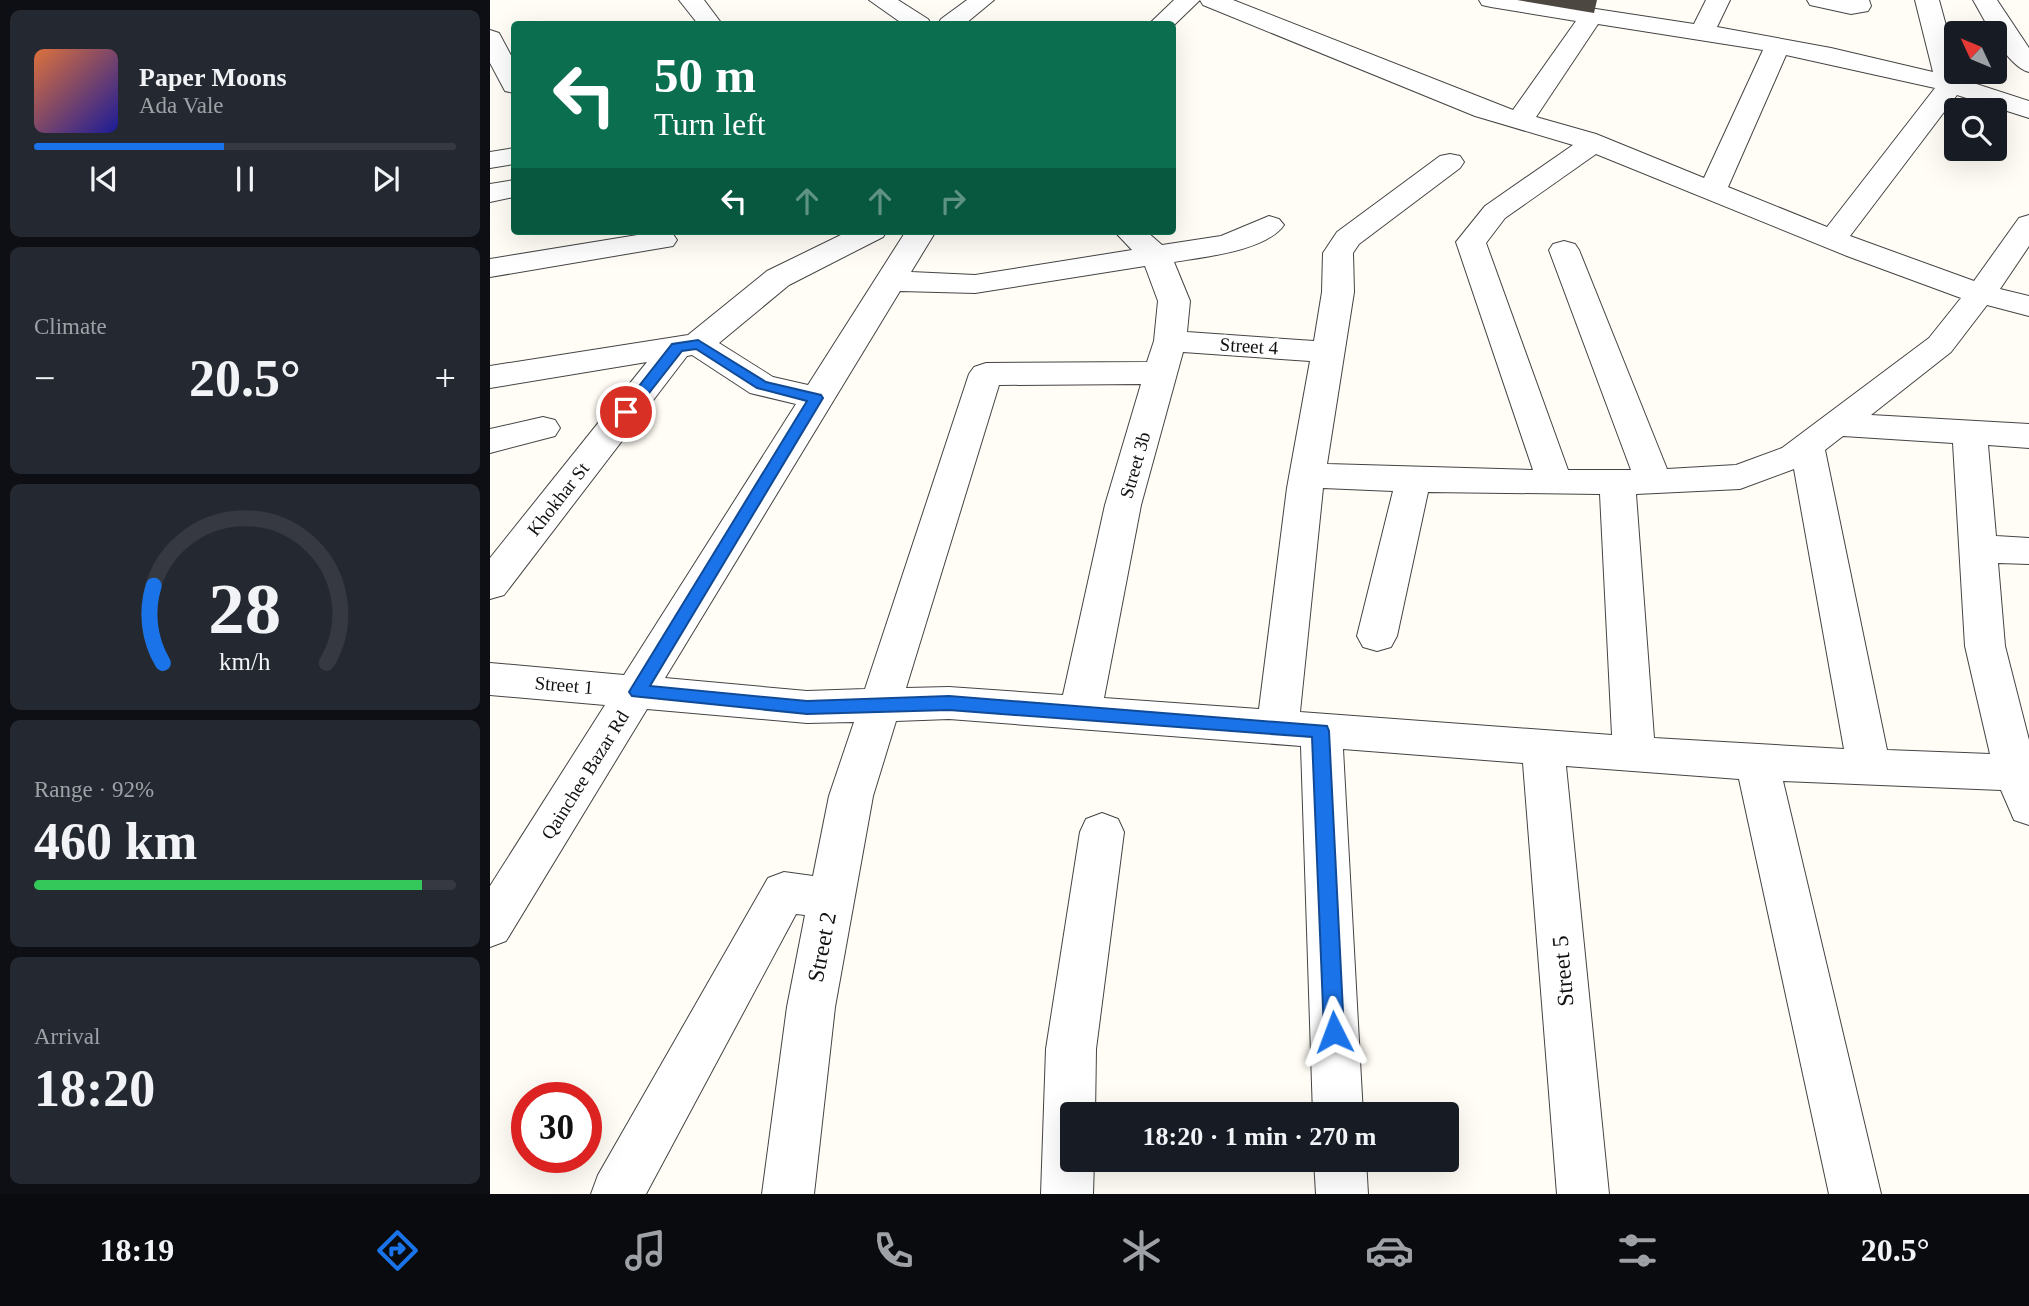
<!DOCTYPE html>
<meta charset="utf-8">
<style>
body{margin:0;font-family:Georgia,serif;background:#242831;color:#f1f3f6;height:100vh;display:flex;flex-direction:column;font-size:26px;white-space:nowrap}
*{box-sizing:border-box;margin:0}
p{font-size:23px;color:#9ea1a6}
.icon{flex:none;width:38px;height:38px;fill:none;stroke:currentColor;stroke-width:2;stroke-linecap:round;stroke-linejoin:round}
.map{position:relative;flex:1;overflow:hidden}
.drawer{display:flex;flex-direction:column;gap:10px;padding:10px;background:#0d0f14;width:490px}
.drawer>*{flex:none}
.hud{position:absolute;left:21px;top:21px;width:665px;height:214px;border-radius:7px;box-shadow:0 7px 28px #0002;background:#0b6e4f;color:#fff;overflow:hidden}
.needle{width:46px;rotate:314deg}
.buttons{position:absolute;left:1454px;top:21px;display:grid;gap:14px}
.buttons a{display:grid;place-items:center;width:63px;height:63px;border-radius:7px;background:#171b24;box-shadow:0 7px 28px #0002;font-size:35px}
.speed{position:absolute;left:21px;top:1082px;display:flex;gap:14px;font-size:35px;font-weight:700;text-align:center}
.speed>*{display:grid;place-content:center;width:91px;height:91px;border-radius:50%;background:#171b24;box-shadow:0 7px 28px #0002;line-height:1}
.speed .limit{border:10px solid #d22;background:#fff;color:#111}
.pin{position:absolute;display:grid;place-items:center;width:60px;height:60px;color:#fff;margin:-30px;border:4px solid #fff;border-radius:50%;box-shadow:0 2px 7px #0007}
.me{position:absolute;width:77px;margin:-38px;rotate:357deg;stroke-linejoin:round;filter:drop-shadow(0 0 5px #0008)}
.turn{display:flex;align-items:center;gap:24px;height:147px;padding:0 28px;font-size:32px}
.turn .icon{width:91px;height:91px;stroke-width:2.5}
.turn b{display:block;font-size:49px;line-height:60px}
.lanes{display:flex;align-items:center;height:66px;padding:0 28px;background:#0003;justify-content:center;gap:35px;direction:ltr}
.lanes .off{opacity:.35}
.big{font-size:52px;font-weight:700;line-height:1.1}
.drawer .card{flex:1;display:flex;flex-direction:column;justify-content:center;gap:10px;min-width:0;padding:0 24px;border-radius:10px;background:#242831}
.drawer .dial{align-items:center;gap:0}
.dial svg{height:182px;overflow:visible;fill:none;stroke:#363941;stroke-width:7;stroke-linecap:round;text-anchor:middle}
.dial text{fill:#f1f3f6;stroke:none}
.song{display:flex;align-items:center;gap:21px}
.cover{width:84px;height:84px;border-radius:10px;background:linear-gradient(135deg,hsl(20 70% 55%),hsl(240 70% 35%))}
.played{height:7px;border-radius:4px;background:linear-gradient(90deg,#1a73e8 45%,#363941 45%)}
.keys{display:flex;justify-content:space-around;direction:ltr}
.heat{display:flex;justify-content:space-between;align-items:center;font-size:38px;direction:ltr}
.charge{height:10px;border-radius:5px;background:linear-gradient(90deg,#34c759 92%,#363941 0)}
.trip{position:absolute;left:570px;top:1102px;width:399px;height:70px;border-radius:7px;background:#171b24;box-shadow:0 7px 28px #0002;font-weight:700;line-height:70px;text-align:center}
.dock{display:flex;height:112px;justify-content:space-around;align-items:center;background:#090b0e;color:#9ea1a6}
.dock .icon{width:49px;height:49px}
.dock .selected{color:#1a73e8}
.dock b{font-size:32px;color:#f1f3f6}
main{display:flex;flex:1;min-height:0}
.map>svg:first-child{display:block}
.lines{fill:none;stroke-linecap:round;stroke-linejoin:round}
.street-casing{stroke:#444;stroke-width:2}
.street{fill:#fff;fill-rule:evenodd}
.wall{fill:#4d4742}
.route{fill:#1a73e8;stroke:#114b97;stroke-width:2}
.labels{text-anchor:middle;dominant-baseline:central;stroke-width:7;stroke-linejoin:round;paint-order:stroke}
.street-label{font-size:19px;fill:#111;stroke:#fff}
.near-street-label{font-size:23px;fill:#111;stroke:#fff}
</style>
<main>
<section class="drawer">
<div class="card">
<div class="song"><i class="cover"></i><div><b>Paper Moons</b><p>Ada Vale</p></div></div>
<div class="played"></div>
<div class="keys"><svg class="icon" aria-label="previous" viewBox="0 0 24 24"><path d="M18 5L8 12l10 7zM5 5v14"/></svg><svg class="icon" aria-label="pause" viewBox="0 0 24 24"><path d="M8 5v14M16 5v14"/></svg><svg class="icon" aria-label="next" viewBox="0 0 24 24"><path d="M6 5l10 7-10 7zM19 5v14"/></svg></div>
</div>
<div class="card"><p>Climate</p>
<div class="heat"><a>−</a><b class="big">20.5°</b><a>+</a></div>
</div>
<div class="card dial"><svg viewBox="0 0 100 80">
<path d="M14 69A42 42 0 1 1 86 69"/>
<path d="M14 69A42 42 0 0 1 10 35" stroke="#1a73e8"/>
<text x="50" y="56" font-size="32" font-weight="700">28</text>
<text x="50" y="72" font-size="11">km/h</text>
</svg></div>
<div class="card"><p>Range · 92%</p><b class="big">460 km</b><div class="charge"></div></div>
<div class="card"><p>Arrival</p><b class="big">18:20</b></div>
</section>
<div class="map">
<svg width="1539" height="1194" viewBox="0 0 1539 1194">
<rect width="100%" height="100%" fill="#fffdf5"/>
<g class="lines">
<defs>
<g id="street">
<polygon points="189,0 214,0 232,24 208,24"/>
<polygon points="379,0 408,0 438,19 441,24 413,24"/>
<polygon points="477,0 504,0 475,24 448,24 451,19"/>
<path d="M684,0H743L1023,110L1086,21L1001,7L992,5L989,0H1047L1204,24L1216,0H1240L1227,27L1341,48L1443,72L1425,0H1449L1466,62V72H1469L1471,79L1539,101V118L1467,95L1360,236L1484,281L1529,218L1539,215V246L1510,289L1539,296V316L1497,305L1461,352L1381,415L1539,424V448L1498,445L1506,536L1539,538V564L1508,563L1515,646L1539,740V825L1524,820L1511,790L1293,781L1391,1194H1339L1249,779L1076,766L1119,1194H1067L1033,763L853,749L873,1115H823L811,746L459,719L406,721L383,796L345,1007L324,1194H272L297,1007L315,915L306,914L156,1194H101L108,1175L278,878L294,872L323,876L339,796L364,722L317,723L157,709L16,941L0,947V886L115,705L0,695V663L134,675L306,404L260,393L202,355L197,356L14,595L0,599V558L157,362L0,388V366L198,335L277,271L359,231H397L393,237L299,285L229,343L283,377L318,385L416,231H446L421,272L485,275L642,250L624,231H656L672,245L731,236L779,216L789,219L794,225C776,251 713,257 684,262L700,301L697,332L824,341L832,292L833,253L847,232L950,156L960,154L970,156L974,162L970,168L869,244L863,253L864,292L837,464L1043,470L966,242L995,206L1083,145L985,116L713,5L710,0L682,27V24H659ZM1108,24L1273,50L1214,178L1106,134L1046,117ZM1296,55L1445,88L1337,227L1238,187ZM1106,154L1357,256L1471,298L1439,338L1292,448L1246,465L1177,469L1089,250L1085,244L1074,241L1063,244L1059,250L1141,470H1078L996,243L1015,218ZM655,266L668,301L664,341L657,362L496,363L484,367L479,374L375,689L317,691L175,678L410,291L485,293ZM693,352L820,361L797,488L769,709L614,698L651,505ZM651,384L615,505L573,695L459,687L416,688L509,385ZM1353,436L1463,443L1475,646L1500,754L1397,750L1335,450ZM1304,469L1354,749L1164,738L1146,494L1250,489ZM833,488L903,491L867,636L873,647L887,651L901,647L907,636L938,492L1110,494L1122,735L810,712Z"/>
<polygon points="1317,0 1379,0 1381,6 1378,11 1361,14 1320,5"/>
<path d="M1483,0H1507L1539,48V72C1516,66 1495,20 1483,0Z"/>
<polygon points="0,30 9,33 24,61 24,93 15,91 0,63"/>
<polygon points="24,148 24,164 0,168 0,152"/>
<polygon points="24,180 24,197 0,202 0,184"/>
<polygon points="172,231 183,234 187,240 183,246 0,277 0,259"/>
<polygon points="53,417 65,420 70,428 65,436 0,453 0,429"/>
<polygon points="612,813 628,819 634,832 606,1049 605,1115 583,1115 583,1160 604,1160 603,1194 551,1194 556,1049 590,832 596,819"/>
<polygon points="824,1160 876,1160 878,1194 826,1194"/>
</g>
</defs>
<use href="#street" class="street-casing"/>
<use href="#street" class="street"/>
</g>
<polygon class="wall" points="1027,0 1107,0 1104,13"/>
<polygon class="route" points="208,340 276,382 331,395 333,398 160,686 317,701 459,696 837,726 839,731 854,1032 851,1039 844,1042 837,1039 834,1032 822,737 459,710 317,714 142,696 139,692 142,687 317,401 267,388 206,349 192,351 141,416 131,416 131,409 182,344"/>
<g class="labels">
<g class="street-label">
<text transform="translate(759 346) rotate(4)">Street 4</text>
<text transform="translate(645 465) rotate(-74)">Street 3b</text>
<text transform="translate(68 499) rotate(-52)">Khokhar St</text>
<text transform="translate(74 685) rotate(5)">Street 1</text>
<text transform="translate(95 775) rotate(-58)">Qainchee Bazar Rd</text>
</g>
<g class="near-street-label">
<text transform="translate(332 947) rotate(-79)">Street 2</text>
<text transform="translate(1073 971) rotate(-95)">Street 5</text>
</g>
</g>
</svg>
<div class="buttons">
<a><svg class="needle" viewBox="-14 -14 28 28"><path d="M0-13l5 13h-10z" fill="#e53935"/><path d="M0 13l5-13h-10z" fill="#9ea1a6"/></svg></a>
<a><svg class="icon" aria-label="search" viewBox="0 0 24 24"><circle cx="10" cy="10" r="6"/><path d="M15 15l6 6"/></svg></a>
</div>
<div class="speed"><div class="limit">30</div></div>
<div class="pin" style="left:136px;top:412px;background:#d93025"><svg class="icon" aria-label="arrive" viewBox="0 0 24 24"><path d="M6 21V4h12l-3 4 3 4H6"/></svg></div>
<svg class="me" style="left:844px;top:1032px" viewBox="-20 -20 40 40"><path d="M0-17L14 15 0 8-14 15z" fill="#1a73e8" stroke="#fff" stroke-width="4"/></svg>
<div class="trip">18:20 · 1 min · 270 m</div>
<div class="hud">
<div class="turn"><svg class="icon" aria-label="left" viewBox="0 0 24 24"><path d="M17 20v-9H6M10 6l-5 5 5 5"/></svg><div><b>50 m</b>Turn left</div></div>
<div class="lanes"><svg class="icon" aria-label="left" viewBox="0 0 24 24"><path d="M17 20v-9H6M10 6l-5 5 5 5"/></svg><svg class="icon off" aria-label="ahead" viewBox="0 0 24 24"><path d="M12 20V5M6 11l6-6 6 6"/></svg><svg class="icon off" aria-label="ahead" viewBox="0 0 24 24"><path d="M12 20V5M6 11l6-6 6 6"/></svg><svg class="icon off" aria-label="right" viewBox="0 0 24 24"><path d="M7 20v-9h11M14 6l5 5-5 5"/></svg></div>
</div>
</div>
</main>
<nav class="dock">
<b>18:19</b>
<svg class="icon selected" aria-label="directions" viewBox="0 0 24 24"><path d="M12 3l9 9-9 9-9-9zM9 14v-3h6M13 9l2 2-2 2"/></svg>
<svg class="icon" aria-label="music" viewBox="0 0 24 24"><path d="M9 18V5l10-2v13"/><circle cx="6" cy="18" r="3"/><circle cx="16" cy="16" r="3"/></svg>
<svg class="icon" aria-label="phone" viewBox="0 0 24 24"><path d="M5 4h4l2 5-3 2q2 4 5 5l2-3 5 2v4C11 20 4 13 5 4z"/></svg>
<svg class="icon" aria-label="climate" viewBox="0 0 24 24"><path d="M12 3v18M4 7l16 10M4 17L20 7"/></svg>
<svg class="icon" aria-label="car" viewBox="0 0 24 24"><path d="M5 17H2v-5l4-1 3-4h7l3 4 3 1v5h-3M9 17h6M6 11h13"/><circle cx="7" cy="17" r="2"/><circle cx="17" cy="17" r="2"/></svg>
<svg class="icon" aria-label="filters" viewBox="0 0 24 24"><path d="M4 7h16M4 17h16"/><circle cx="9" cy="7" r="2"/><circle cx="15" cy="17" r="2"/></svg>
<b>20.5°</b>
</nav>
